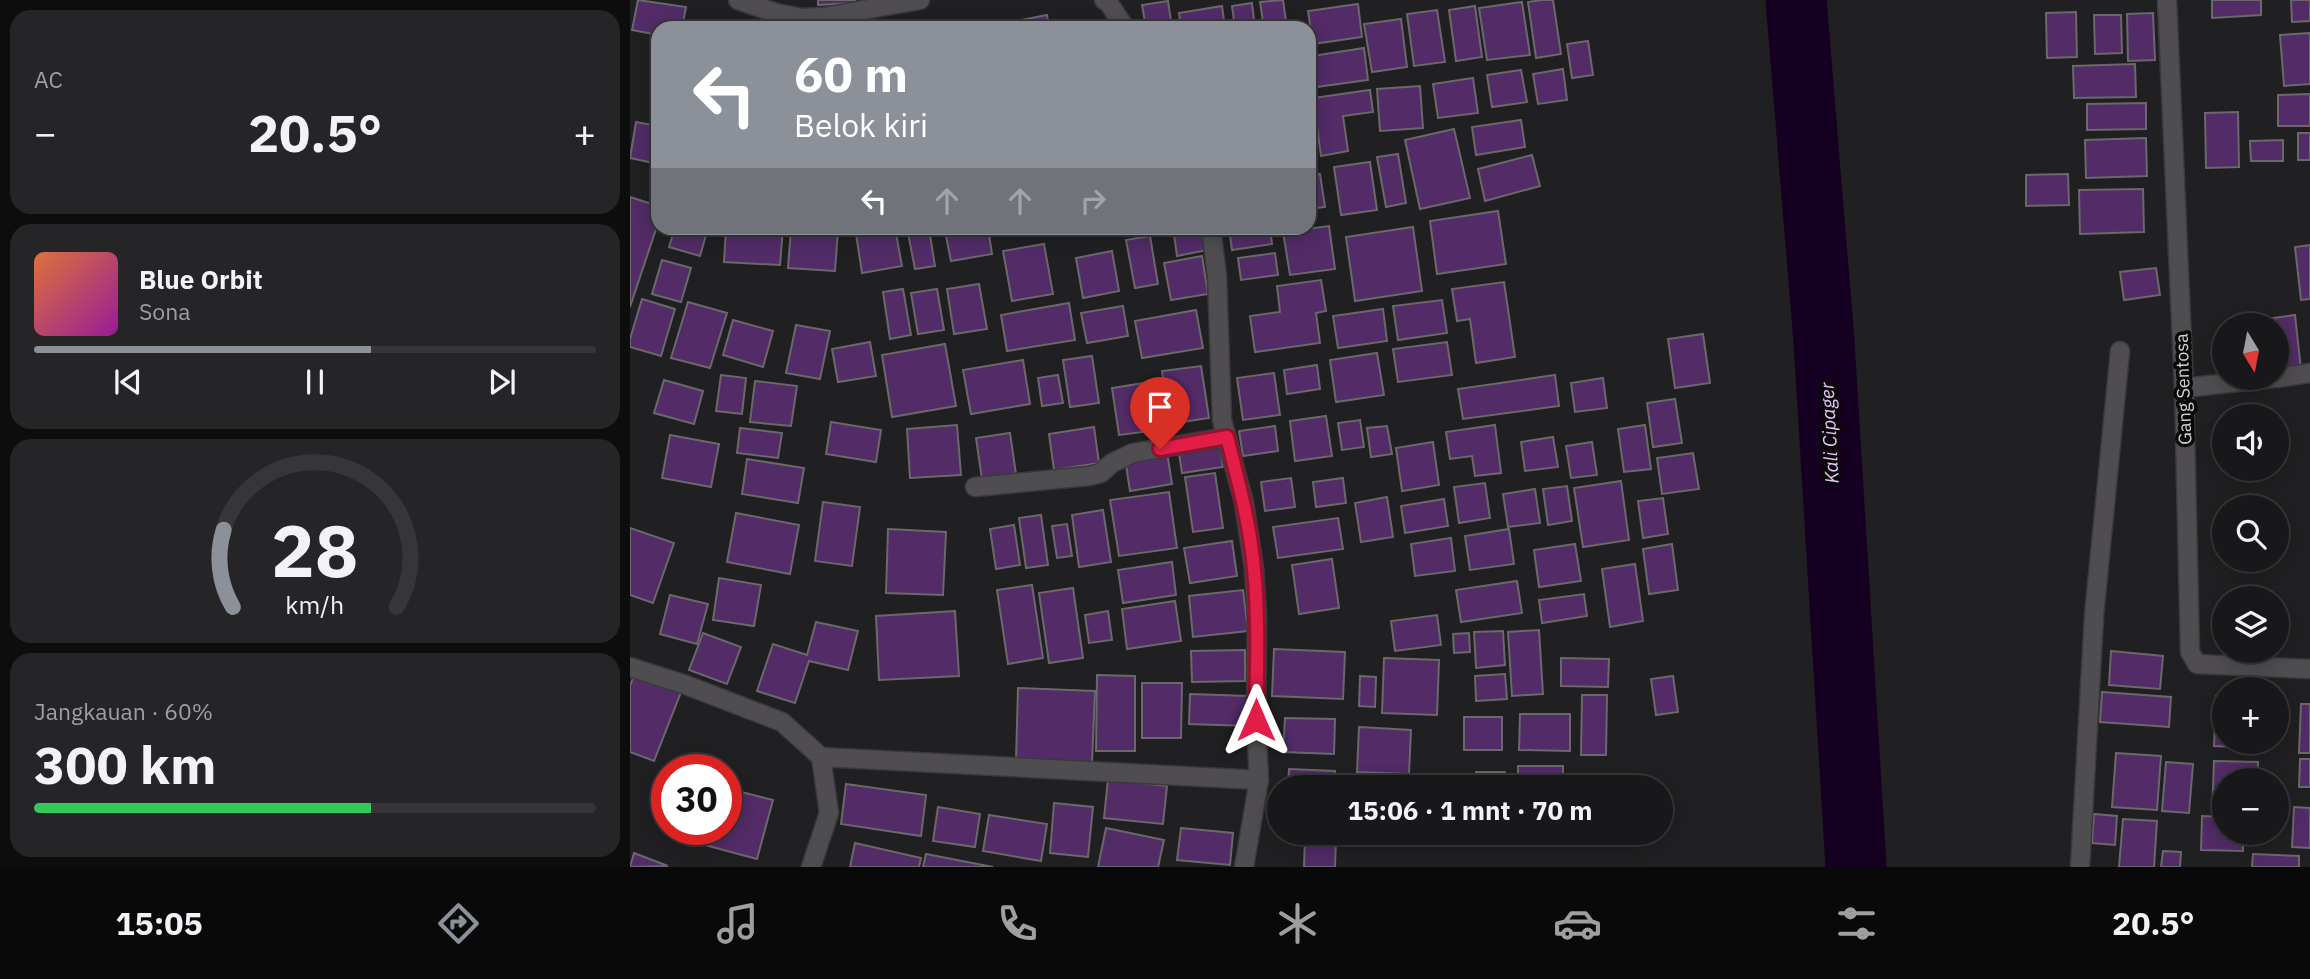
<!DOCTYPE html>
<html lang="id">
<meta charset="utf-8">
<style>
body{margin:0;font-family:"IBM Plex Sans",sans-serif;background:#252426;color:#f1f3f6;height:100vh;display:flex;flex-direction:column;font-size:26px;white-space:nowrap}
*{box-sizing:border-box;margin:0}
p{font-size:23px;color:#9f9fa2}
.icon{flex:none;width:38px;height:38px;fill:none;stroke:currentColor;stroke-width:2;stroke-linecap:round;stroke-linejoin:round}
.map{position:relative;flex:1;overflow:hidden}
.panel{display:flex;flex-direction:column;gap:10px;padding:10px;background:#0d0d0e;width:630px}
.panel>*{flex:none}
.top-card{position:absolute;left:21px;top:21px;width:665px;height:214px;border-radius:21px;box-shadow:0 4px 18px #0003,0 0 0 2px #363638;background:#8c9099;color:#fff;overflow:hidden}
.needle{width:46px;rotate:170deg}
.buttons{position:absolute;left:1582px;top:313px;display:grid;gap:14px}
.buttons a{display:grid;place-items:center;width:77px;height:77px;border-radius:50%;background:#181719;box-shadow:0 4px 18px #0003,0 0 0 2px #363638;font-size:35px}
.speed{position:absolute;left:21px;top:754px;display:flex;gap:14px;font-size:35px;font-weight:700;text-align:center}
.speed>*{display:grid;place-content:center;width:91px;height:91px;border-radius:50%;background:#181719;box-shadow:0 4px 18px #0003,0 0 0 2px #363638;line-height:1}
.speed .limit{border:10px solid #d22;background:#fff;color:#111}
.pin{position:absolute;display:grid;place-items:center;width:60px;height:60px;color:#fff;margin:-72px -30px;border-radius:50% 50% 50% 0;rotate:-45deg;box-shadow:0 0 7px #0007}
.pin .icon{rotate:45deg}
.me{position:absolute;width:77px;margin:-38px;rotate:0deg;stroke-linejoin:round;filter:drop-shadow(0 0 5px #0008)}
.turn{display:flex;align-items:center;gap:24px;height:147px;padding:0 28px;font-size:32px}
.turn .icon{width:91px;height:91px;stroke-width:2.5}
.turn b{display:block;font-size:49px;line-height:60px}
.lanes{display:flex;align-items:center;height:66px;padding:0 28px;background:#0003;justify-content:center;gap:35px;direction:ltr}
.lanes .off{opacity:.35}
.big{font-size:52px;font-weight:800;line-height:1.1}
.panel .card{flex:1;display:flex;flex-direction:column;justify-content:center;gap:10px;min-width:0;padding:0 24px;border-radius:21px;background:#252426}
.panel .dial{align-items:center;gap:0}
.dial svg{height:182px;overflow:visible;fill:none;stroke:#363638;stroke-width:7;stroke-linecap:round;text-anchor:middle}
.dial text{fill:#f1f3f6;stroke:none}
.song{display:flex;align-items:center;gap:21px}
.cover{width:84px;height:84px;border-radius:10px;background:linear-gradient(135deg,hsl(20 70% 55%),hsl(300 70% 35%))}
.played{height:7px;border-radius:4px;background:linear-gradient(90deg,#8c9099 60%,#363638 60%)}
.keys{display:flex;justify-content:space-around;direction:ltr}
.heat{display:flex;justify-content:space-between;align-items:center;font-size:38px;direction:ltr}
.charge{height:10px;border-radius:5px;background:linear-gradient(90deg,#34c759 60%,#363638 0)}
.trip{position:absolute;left:637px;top:775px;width:406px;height:70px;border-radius:35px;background:#181719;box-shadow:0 4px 18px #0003,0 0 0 2px #363638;font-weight:800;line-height:70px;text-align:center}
.tabs{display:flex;height:112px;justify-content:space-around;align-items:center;background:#0a090a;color:#9f9fa2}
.tabs .icon{width:49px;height:49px}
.tabs .on{color:#8c9099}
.tabs b{font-size:32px;color:#f1f3f6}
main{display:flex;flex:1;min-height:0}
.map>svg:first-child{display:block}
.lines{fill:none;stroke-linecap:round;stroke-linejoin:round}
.river{stroke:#150021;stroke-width:61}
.building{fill:#522b67;stroke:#6a686b;stroke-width:2}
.street-casing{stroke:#3a393b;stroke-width:21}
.street{stroke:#4f4d50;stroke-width:18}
.route-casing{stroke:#92132f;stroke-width:18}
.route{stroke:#e11d48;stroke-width:12}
.labels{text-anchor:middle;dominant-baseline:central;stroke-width:7;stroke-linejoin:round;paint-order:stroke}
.street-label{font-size:18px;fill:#d2d1d2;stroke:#0a090a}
.water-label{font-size:19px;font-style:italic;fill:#e7c5fb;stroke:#0a090a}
</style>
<main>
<section class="panel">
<div class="card"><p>AC</p>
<div class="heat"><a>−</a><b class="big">20.5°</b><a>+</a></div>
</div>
<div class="card">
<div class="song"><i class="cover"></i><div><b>Blue Orbit</b><p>Sona</p></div></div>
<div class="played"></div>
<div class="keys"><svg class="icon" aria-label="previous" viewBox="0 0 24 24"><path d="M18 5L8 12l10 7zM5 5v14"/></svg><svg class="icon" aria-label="pause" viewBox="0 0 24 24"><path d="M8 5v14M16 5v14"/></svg><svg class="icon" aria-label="next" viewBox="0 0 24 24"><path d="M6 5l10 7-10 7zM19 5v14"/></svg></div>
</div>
<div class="card dial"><svg viewBox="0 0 100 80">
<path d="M14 69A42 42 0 1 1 86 69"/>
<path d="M14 69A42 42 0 0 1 10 35" stroke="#8c9099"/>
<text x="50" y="56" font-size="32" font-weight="700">28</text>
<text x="50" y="72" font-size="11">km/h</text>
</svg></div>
<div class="card"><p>Jangkauan · 60%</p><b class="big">300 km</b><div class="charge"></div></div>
</section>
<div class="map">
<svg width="1680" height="867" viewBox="0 0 1680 867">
<rect width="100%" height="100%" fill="#201f21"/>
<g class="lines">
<polyline class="river" points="1166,0 1194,341 1226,867"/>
</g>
<g class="building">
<polygon points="8,0 56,7 52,28 28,28 28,35 2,30"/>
<polygon points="188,0 225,0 225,3 188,5"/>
<polygon points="653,0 657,28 634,28 630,2"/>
<polygon points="912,0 923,0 931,54 906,58 898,2"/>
<polygon points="1582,0 1631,0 1631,15 1582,18"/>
<polygon points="1661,0 1680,0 1680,21 1662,22"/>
<polygon points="538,1 542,28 516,28 512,5"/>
<polygon points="892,2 900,55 857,60 849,8"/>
<polygon points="622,3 625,28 605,28 602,6"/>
<polygon points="728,4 732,37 683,44 678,11"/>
<polygon points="592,6 595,28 551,28 549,13"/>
<polygon points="845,6 852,57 826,61 819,10"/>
<polygon points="807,10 815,62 784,66 777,14"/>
<polygon points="1446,12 1447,57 1417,58 1416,13"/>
<polygon points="1523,13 1525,60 1498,61 1497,14"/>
<polygon points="417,15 419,28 376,28 375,23"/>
<polygon points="1464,15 1491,15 1492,53 1465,54"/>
<polygon points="771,19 777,67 742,72 734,24"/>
<polygon points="484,21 485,28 446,28"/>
<polygon points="1680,33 1680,84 1654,86 1650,35"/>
<polygon points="958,41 963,75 942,78 937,44"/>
<polygon points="734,48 738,80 686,87 682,56"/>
<polygon points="1505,64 1506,97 1444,98 1443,66"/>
<polygon points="933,69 937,100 908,104 903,74"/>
<polygon points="891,70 897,102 862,107 857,75"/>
<polygon points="843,78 848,113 808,118 803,84"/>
<polygon points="790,86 793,128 750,131 747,89"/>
<polygon points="740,90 743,112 713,116 718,151 691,156 683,98"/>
<polygon points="1680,94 1680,126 1648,126 1648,95"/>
<polygon points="1516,103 1516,129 1457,130 1457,104"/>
<polygon points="1608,112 1609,167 1576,168 1575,113"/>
<polygon points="891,120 895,147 846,155 842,127"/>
<polygon points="6,122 28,126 28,164 0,158"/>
<polygon points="824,129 840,198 790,209 775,140"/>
<rect x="1668" y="133" width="12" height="27"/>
<polygon points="1516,138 1517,176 1456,178 1455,140"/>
<polygon points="1653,140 1653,161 1621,161 1620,141"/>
<polygon points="768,154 776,203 756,207 747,157"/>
<polygon points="902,155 910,186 855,201 848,169"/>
<polygon points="740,162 747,210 711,215 704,167"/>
<polygon points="690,174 695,207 679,209 679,176"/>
<polygon points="1438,174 1439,205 1396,206 1396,175"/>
<polygon points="1513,189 1514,232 1450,234 1449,190"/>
<polygon points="0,197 28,206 28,223 0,307"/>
<polygon points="868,211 876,264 807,274 800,221"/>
<polygon points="699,226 705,269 660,275 653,232"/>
<polygon points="783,227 792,291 725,301 716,237"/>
<polygon points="45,228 78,228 70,256 39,247"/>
<polygon points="96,228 153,228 150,265 94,262"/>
<polygon points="161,228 208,230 205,271 158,268"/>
<polygon points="265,228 272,266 232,273 226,234"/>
<polygon points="333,228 358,228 362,254 321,261 315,231"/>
<polygon points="543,228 574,228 577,250 547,256"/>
<polygon points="599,228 640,228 642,244 602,250"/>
<polygon points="299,229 305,266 285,269 278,233"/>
<polygon points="520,236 528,284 505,288 496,240"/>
<polygon points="414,244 423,294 382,301 373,251"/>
<polygon points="1680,245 1680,299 1671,300 1665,247"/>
<polygon points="482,251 489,291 453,298 446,258"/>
<polygon points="645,253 648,275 611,280 608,258"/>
<polygon points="572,256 578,294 541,300 534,263"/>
<polygon points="32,260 61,268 51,302 22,294"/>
<polygon points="1526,268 1530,295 1494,300 1490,272"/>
<polygon points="691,280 696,311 686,313 690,343 625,352 620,316 650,312 647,286"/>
<polygon points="874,282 885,357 846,363 840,319 827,321 822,289"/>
<polygon points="349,284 357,329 324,334 317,289"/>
<polygon points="273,289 281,335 260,339 253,292"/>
<polygon points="307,289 314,330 288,334 281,293"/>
<polygon points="12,299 45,309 31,356 0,347 0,339"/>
<polygon points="812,300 817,333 768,340 763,306"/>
<polygon points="58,302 97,313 80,368 41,358"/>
<polygon points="439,303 445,340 377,351 371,315"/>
<polygon points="493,306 498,336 457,343 451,313"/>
<polygon points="753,309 757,341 708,348 703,316"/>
<polygon points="566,310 573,348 512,358 505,321"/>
<polygon points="1665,315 1671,370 1647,372 1647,326 1628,326 1628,320"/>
<polygon points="103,320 143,331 133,367 93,355"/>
<polygon points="166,325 200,331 190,379 156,373"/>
<polygon points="1073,334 1080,383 1045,388 1038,339"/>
<polygon points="240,342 246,376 208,382 202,349"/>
<polygon points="817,342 822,375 768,382 763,349"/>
<polygon points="315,344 326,406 262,417 252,355"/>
<polygon points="747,353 754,395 706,402 700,360"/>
<polygon points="462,356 469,403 440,407 433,360"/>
<polygon points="393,360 400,404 341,414 333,370"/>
<polygon points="687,365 690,389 657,394 654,370"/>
<polygon points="571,366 579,418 539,424 532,371"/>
<polygon points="644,373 650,415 613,420 607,378"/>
<polygon points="91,375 116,378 112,414 86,411"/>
<polygon points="428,375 433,403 412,406 408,378"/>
<polygon points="925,375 929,406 833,419 828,389"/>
<polygon points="973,378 977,408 945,412 941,383"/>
<polygon points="34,380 73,391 64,424 24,413"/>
<polygon points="125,381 167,386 161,426 120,422"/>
<polygon points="514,383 521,431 489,435 482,388"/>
<polygon points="1045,399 1052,443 1023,447 1017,403"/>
<polygon points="696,416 702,456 665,461 660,421"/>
<polygon points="730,420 734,447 712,450 708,423"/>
<polygon points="201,422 251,430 246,462 196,454"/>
<polygon points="327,425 331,475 280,478 277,429"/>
<polygon points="865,425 871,473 845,476 842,456 820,459 816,432"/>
<polygon points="1015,425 1021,469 994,472 988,429"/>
<polygon points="645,426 648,451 613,456 609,431"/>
<polygon points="757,426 762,454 741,457 737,428"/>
<polygon points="464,427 469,463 424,470 419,434"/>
<polygon points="110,428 152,433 148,458 107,453"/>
<polygon points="380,433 387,481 353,486 346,438"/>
<polygon points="40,435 89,444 81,487 32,478"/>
<polygon points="923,437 928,467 895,471 891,442"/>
<polygon points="589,440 593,467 552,473 548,446"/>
<polygon points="803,442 809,485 772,491 766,448"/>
<polygon points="962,442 967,475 941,478 936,446"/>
<polygon points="537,452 542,484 500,491 495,458"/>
<polygon points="1063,453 1069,489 1032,494 1027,458"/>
<polygon points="117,459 174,468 168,503 112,494"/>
<polygon points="585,473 593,528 563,532 555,477"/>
<polygon points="661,478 665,507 635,511 631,482"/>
<polygon points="713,478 716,503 686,507 683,482"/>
<polygon points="991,481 999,540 953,547 944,488"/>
<polygon points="855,483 860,518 829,523 824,487"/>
<polygon points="937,486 942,521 918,525 913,489"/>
<polygon points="905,489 910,523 878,527 873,494"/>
<polygon points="539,492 547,548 489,556 480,500"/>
<polygon points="757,497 763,537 731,542 725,503"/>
<polygon points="1033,498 1038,534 1013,538 1008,501"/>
<polygon points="814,499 818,526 775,533 771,506"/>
<polygon points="193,502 230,507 222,566 185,561"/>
<polygon points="473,510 481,562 449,567 442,515"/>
<polygon points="106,513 169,525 160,574 97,562"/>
<polygon points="411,515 418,565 396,568 389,518"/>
<polygon points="708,518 713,549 648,558 643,527"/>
<polygon points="437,524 442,556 427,558 422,526"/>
<polygon points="384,525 390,565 366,569 360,529"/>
<polygon points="0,528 44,543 23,603 0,595"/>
<polygon points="258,529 316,532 313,595 256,593"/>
<polygon points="879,529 884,564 840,570 835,536"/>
<polygon points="821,538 825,571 785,576 781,544"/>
<polygon points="602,541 607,576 560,583 554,548"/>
<polygon points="945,544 951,581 909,587 904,550"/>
<polygon points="1042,544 1048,590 1019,594 1013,549"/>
<polygon points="702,559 709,608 669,614 662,565"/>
<polygon points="542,562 546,595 493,603 488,570"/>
<polygon points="1005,564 1013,621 980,627 972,569"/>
<polygon points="89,578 131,585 124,626 83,620"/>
<polygon points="887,581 892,613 831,622 826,590"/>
<polygon points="402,585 413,658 378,664 367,590"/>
<polygon points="443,588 453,658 419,663 409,593"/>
<polygon points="613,590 618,631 563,637 559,596"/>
<polygon points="954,594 957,616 912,623 909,600"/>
<polygon points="40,595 78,604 67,644 30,634"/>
<polygon points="545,601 551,641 497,649 492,609"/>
<polygon points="325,611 329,676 249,680 246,616"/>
<polygon points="478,611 482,640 459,643 455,615"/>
<polygon points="807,615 811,645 765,651 761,621"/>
<polygon points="186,622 228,631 218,670 179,661 165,703 127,691 143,644 177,655"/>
<polygon points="909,630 913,694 882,696 878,632"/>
<polygon points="873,631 875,665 846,668 844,632"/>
<polygon points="73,633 111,647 97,684 59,670"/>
<polygon points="839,633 840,652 824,653 823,634"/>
<polygon points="644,649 715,652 713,699 642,696"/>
<polygon points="615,650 615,681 562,682 561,651"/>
<polygon points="1481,651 1533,656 1530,689 1479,685"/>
<polygon points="754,658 809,660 807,715 752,713"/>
<polygon points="931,658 979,659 978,687 931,686"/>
<polygon points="875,674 877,699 846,701 845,676"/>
<polygon points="4,675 51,692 24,761 0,752 0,686"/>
<polygon points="467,675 505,676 505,751 466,751"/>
<polygon points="730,676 746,677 745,707 729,706"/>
<polygon points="1043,676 1048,712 1026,715 1021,679"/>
<polygon points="512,683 552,683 551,738 512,738"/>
<polygon points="388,688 465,691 462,763 386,760"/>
<polygon points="1472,692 1541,697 1539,727 1470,722"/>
<polygon points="560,694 618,696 618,726 559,724"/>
<polygon points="952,695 977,695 976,755 951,755"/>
<polygon points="1586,696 1594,696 1594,742 1624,742 1624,748 1584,746"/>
<polygon points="1671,704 1680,704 1680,753 1669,753"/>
<polygon points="890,714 940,714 940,751 889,750"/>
<rect x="834" y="717" width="38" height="33"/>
<polygon points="655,718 705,719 704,754 653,752"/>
<polygon points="729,727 781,730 779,774 727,772"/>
<polygon points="1486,753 1531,756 1527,810 1482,807"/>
<polygon points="1670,759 1680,759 1680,787 1669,787"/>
<polygon points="1584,761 1628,762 1628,780 1594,780 1594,814 1582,813"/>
<polygon points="1536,762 1563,764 1559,813 1532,811"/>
<rect x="888" y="766" width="45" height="22"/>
<polygon points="659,769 705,771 704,788 658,788"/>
<polygon points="846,772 875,772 874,788 846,788"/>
<polygon points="478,779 537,786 533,824 474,818"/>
<polygon points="216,784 296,795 291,836 211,824"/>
<polygon points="96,788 143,800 127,859 60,841 63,830 96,830"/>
<polygon points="424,803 463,807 458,857 420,853"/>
<polygon points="308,807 350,814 345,847 303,841"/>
<polygon points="1664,807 1680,808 1680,848 1662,847"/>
<polygon points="1464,814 1487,816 1485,845 1462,843"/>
<polygon points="359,815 417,824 411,861 353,851"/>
<polygon points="1572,816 1594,817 1594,833 1613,833 1613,851 1571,850"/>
<polygon points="1493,819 1527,821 1524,867 1489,867"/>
<polygon points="476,828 534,840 528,867 468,867"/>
<polygon points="551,828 603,833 600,865 547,860"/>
<polygon points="675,838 706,839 705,867 674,867"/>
<polygon points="225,843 291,858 289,867 220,867"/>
<polygon points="1533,851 1551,852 1550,867 1531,867"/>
<polygon points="4,853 38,866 0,867"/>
<polygon points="296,854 363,867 293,867"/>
<polygon points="1623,854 1669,856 1669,867 1622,867"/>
</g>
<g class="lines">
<defs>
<g id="street">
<polyline points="108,0 146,13 172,18 194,17 290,0"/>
<polyline points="474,0 478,2 495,28"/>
<polyline points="1537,0 1554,388 1560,652 1567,664 1680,669"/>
<polyline points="581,228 587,276 592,420 614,503 624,568 627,617 626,720 629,780 614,867"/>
<polyline points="1647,378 1680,373"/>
<polyline points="1554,388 1643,378"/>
<polyline points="345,487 459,476 471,473 482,463 503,453 597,437"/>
<polyline points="0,667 56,685 152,722 191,757 629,780"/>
<polyline points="181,867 199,813 191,757"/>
<polyline points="1450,867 1464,616 1490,351"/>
</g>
</defs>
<use href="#street" class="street-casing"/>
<use href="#street" class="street"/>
</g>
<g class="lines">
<defs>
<path id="route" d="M530,449L597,437C608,480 620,524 624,569C629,619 627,670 626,720"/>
</defs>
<use href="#route" class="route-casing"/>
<use href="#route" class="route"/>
</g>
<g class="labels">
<g class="street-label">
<text transform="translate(1553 389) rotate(-92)">Gang Sentosa</text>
</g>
<g class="water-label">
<text transform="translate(1199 433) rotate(-93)">Kali Cipager</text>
</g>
</g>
</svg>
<div class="buttons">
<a><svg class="needle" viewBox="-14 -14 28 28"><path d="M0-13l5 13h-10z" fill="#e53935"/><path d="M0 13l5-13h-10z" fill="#9f9fa2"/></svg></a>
<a><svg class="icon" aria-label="sound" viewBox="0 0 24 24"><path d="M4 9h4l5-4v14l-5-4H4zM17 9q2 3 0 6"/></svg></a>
<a><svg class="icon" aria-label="search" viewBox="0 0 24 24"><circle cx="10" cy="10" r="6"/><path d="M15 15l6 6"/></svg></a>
<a><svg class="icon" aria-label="layers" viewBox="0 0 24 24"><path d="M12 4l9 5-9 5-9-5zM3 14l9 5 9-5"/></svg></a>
<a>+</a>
<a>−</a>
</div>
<div class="speed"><div class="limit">30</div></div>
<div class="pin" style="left:530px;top:449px;background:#d93025"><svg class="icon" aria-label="arrive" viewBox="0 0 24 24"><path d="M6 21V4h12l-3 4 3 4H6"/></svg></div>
<svg class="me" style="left:626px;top:720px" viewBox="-20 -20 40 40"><path d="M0-17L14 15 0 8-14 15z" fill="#e11d48" stroke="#fff" stroke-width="4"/></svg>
<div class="trip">15:06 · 1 mnt · 70 m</div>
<div class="top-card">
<div class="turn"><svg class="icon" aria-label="left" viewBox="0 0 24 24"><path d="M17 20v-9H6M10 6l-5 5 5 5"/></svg><div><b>60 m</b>Belok kiri</div></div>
<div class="lanes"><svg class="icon" aria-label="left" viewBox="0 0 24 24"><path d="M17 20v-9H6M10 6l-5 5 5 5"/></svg><svg class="icon off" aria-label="ahead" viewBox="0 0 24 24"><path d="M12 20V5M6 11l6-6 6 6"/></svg><svg class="icon off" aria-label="ahead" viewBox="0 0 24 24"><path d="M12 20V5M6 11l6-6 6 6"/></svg><svg class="icon off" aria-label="right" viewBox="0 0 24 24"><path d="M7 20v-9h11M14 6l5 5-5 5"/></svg></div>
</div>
</div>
</main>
<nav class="tabs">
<b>15:05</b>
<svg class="icon on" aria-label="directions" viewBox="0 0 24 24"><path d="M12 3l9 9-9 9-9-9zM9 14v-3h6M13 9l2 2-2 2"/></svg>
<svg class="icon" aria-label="music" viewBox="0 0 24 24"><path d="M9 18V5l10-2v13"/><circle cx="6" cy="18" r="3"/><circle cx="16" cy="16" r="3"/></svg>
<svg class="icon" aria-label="phone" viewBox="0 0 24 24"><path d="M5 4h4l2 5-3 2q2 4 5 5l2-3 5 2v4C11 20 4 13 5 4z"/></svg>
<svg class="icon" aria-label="climate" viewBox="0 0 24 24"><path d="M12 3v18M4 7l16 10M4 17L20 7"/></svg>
<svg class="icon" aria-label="car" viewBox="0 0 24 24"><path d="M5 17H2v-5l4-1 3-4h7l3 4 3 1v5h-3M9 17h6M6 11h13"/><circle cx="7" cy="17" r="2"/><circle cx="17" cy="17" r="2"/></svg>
<svg class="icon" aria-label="filters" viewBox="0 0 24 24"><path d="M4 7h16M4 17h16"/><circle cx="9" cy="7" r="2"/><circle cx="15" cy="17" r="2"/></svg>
<b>20.5°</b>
</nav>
